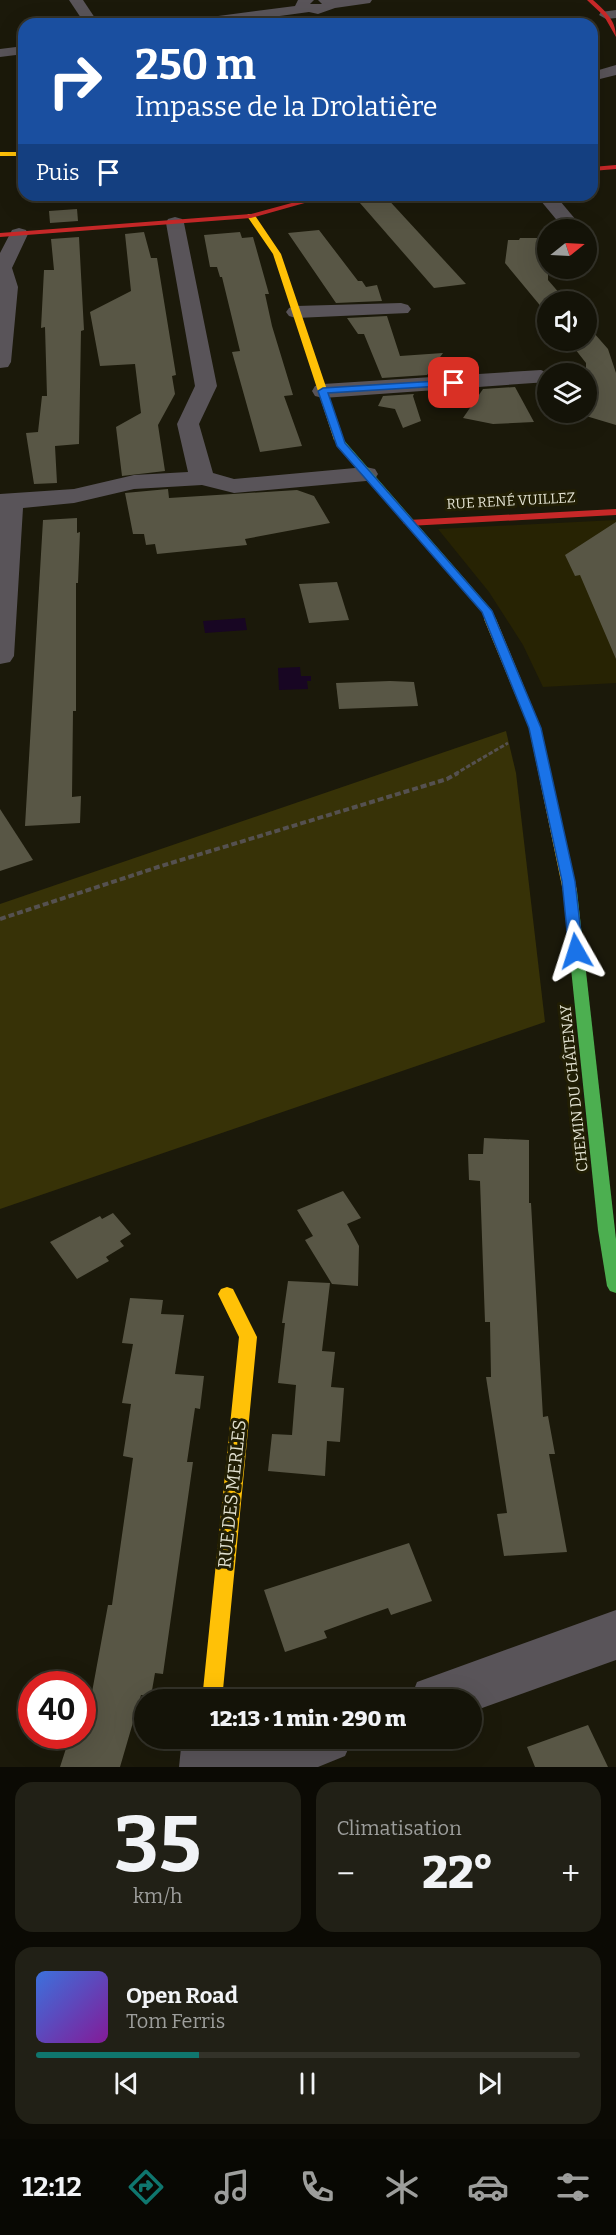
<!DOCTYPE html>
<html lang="fr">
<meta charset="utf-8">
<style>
body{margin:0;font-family:Bitter,serif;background:#212016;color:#f1f3f6;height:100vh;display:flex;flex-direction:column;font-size:22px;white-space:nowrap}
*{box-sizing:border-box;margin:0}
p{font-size:20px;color:#9d9e9c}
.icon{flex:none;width:33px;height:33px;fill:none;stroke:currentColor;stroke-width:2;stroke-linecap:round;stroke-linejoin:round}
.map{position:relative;height:1767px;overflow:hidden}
.drawer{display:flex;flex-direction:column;gap:15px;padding:15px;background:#0b0a04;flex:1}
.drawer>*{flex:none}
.top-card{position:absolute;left:18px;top:18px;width:580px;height:183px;border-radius:18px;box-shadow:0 6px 24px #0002,0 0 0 2px #333229;background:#1a4fa0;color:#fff;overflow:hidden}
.needle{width:39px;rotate:72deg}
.buttons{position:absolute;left:537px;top:219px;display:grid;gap:12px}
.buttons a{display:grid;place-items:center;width:60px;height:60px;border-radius:50%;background:#141308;box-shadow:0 6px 24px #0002,0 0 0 2px #333229;font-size:30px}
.speed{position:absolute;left:18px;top:1671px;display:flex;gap:12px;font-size:30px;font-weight:700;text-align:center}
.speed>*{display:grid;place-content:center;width:78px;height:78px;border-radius:50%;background:#141308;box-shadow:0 6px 24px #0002,0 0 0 2px #333229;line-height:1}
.speed .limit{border:9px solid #d22;background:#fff;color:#111}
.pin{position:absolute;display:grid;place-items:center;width:51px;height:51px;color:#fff;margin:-26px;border-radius:12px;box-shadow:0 3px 9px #0006}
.me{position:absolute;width:66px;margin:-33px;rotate:354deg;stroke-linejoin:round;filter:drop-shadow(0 0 4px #0008)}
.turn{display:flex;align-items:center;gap:21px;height:126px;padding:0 18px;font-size:27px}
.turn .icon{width:78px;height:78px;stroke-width:2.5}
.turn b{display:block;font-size:42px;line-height:51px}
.then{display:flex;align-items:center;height:57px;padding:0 18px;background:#0003;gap:12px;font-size:22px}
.big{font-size:45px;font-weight:800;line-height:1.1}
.drawer .tile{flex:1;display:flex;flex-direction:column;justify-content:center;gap:9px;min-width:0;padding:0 21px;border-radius:18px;background:#212016}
.drawer .dial{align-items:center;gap:0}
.dial b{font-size:78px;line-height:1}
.song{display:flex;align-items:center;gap:18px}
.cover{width:72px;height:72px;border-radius:9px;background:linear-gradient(135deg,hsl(220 70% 55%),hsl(290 70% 35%))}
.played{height:6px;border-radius:3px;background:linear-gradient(90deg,#0f766e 30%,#333229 30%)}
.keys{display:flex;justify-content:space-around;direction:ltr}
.heat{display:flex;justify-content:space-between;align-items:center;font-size:33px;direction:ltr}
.drawer .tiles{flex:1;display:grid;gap:15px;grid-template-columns:1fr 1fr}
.tile:last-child{grid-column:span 2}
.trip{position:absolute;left:134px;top:1689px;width:348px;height:60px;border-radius:30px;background:#141308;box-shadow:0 6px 24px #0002,0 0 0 2px #333229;font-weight:800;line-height:60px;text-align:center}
.tab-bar{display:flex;height:96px;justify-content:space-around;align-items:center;background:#080803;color:#9d9e9c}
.tab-bar .icon{width:42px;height:42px}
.tab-bar .on{color:#0f766e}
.tab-bar b{font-size:27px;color:#f1f3f6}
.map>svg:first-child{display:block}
.built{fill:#272303}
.green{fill:#373207}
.water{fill:#180623}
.building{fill:#585645}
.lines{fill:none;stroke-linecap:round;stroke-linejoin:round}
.path-far1{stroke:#555150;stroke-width:3;stroke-dasharray:4.5 2;stroke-linecap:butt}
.path{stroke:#555150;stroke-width:4;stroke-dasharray:6 3;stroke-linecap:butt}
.street{fill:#595459;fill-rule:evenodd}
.fast{fill:#4caf50;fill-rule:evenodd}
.slow{fill:#ffc107;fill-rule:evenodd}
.jam{fill:#c62828;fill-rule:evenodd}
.route{fill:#1a73e8;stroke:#114b97;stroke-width:1.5}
.labels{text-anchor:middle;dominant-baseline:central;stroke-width:6;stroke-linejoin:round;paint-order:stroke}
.far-street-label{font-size:14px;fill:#e3e2d2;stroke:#211e04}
.street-label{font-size:15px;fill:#e3e2d2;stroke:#211e04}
.near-street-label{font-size:18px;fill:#e3e2d2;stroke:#211e04}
</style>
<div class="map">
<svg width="616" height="1767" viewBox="0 0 616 1767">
<rect width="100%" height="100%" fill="#1b190a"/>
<polygon class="built" points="616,520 616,683 543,687 523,645 489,592 438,529"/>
<polygon class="green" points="506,731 516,773 545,1022 0,1209 0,904"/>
<g class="water">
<polygon points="245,618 247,630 205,633 203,621"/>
<polygon points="300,667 301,676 311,676 311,681 307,681 308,689 279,690 278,668"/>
</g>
<g class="building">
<polygon points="353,195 384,195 466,284 434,288"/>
<polygon points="77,209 78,221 50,223 49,211"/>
<polygon points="319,230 358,281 362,281 366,287 377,285 382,301 336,303 288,233"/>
<polygon points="144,232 151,258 157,258 176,375 172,376 175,394 158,425 165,471 122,476 116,427 141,413 135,364 100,366 90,312 131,291 125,234"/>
<polygon points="240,232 242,238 253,237 269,294 265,294 272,326 293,395 284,396 302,446 260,452 232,352 240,351 222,277 220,277 217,267 210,267 204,235"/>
<polygon points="79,237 84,330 81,331 79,444 55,446 57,483 34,484 26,433 38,432 42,396 47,396 45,327 41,328 44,270 54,270 51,239"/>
<polygon points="520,238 548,238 548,280 567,302 548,302 548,315 505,263 508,240 519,240"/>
<polygon points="387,316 400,356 443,353 427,375 382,378 364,334 358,334 347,318"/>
<polygon points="586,324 608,349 616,373 616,425 586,416 586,363 568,340 586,340"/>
<polygon points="515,387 534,422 493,424 463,418 483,389"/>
<polygon points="414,394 413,396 421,421 403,428 395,409 378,406 383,396"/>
<polygon points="168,489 169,498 297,490 314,496 330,523 245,539 247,545 157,554 155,544 146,545 144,534 133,534 125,493"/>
<polygon points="77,518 77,533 80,532 78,583 76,583 76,711 73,711 72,797 81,796 80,823 25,826 43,520"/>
<polygon points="616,522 616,659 580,575 575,576 565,555"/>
<polygon points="337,582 349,620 309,623 299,584"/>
<polygon points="390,681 414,682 418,706 339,709 336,683"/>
<polygon points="0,809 33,860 0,871"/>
<polygon points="484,1138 529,1140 529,1203 531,1203 543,1417 548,1416 555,1454 549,1454 567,1552 504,1556 497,1514 507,1513 486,1377 491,1377 490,1322 485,1322 480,1181 469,1180 468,1154 483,1154"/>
<polygon points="343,1191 361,1218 347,1224 359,1246 358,1286 332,1284 305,1240 313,1236 297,1210"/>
<polygon points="113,1213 131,1234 120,1241 124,1246 106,1257 109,1261 77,1279 50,1242 100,1216 102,1219"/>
<polygon points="288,1281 330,1283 322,1351 335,1352 331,1387 344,1388 340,1442 327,1441 325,1476 268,1471 272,1434 292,1435 296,1385 278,1383 285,1323 282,1323"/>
<polygon points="130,1298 163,1300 161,1314 184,1315 175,1374 204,1376 200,1409 195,1408 187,1462 193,1462 163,1674 155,1673 151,1696 141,1695 120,1767 60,1767 70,1736 82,1736 82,1701 90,1703 108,1605 112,1605 133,1458 123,1456 131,1404 122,1403 133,1344 122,1343"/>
<polygon points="409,1543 432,1601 391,1615 388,1608 365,1616 324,1631 327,1638 285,1652 264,1590"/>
<polygon points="588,1725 608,1767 535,1767 527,1747"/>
</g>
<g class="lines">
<polyline class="path-far1" points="455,774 508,743"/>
<polyline class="path" points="0,919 158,867 447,779 458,773"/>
<g class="street">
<polygon points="69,0 83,0 99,24 85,24"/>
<polygon points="298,0 314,0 310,4 322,4 318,0 372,0 370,3 335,8 318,14 309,12 221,24 181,24 188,20 295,6"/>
<polygon points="616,10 616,18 606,19 599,15 601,12"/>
<polygon points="24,46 24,54 0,57 0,49"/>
<polygon points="616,65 616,75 592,81 592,72"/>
<polygon points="536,195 555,195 576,220 574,224 560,224"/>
<polygon points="175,217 182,219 184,223 217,386 199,424 213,473 234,479 366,467 375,469 378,474 375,479 366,481 234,493 202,485 134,489 74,503 23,508 14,656 10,662 0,664 0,494 74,489 134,475 188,472 177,424 195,386 166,223 168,219"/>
<polygon points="19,228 26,230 28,234 12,268 18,287 11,362 8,367 0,368 0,253 12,230"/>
<polygon points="401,303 408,305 411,309 408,313 296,318 289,316 286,312 289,308 296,306"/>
<polygon points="541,370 550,374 548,374 548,382 323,398 315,396 312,391 315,386 323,384"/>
<polygon points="616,1610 616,1660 471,1712 471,1700 410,1700 417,1682"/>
<polygon points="182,1738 234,1738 233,1747 254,1738 353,1738 345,1756 318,1767 179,1767"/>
</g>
<g class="fast">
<polygon points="336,438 342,438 491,609 496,619 494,621 486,621 482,612 336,442"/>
<polygon points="570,886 577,891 616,1239 616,1293 610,1291 607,1286 598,1230 563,891"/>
</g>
<g class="slow">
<rect x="0" y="152" width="24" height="4"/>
<polygon points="248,214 254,214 281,254 344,440 342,442 334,440 273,254 247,216"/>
<polygon points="490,616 496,619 541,728 577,891 575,894 570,896 563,891 529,728 484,619"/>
<polygon points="227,1287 233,1289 257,1337 222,1700 202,1700 239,1337 218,1294 221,1289"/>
</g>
<g class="jam">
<path d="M587,0H593C605,11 616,20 616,37L604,16Z"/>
<polygon points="616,165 616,169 592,171 592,167"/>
<polygon points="321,195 333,195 251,218 0,237 0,233 251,214"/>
<polygon points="616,509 616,515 408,526 403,523 408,520"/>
</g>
</g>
<polygon class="route" points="454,380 458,383 457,385 328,393 345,443 492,611 541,728 575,881 583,951 576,956 569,951 562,881 529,728 482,612 337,446 318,391 323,388"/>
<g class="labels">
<g class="far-street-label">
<text transform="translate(511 501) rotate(-3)">RUE RENÉ VUILLEZ</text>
</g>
<g class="street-label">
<text transform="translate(574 1088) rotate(-96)">CHEMIN DU CHÂTENAY</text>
</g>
<g class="near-street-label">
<text transform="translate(232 1494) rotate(-84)">RUE DES MERLES</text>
</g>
</g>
</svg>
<div class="buttons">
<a><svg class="needle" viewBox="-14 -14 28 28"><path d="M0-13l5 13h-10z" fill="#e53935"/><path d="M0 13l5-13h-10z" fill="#9d9e9c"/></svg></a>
<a><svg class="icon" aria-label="sound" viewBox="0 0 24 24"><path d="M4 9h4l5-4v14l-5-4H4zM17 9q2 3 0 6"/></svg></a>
<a><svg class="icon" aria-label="layers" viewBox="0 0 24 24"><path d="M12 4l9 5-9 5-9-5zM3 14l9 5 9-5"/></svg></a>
</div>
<div class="speed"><div class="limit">40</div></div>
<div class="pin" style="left:454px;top:383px;background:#d93025"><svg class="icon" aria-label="arrive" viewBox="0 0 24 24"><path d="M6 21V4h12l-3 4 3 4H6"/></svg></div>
<svg class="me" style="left:576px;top:951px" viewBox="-20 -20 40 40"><path d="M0-17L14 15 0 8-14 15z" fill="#1a73e8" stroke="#fff" stroke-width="4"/></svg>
<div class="trip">12:13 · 1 min · 290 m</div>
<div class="top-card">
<div class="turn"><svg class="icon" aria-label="right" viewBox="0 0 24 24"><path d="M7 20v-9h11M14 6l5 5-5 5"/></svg><div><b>250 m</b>Impasse de la Drolatière</div></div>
<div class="then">Puis<svg class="icon" aria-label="arrive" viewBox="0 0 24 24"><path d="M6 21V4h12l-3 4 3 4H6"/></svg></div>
</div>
</div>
<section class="drawer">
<div class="tiles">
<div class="tile dial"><b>35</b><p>km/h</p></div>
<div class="tile"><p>Climatisation</p>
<div class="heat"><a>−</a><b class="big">22°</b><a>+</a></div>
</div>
<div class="tile">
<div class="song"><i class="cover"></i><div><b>Open Road</b><p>Tom Ferris</p></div></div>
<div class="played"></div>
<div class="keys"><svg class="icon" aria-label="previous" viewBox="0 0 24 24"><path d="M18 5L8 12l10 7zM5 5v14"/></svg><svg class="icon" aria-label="pause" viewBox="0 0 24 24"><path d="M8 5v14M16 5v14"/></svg><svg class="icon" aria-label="next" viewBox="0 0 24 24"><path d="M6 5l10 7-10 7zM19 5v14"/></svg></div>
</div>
</div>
</section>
<nav class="tab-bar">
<b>12:12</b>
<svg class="icon on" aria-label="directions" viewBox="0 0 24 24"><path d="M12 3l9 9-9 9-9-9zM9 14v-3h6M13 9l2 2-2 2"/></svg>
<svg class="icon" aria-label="music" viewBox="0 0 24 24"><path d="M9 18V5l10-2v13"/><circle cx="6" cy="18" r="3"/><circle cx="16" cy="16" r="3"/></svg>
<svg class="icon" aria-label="phone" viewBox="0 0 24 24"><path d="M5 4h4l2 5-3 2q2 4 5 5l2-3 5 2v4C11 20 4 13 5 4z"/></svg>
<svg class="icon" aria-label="climate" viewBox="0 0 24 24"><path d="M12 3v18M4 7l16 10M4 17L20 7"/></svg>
<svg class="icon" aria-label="car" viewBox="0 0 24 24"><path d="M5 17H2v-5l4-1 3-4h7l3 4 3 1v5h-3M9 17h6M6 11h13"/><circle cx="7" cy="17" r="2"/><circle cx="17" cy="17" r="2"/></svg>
<svg class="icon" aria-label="filters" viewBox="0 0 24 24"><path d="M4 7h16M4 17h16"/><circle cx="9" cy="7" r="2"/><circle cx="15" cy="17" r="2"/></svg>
</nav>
